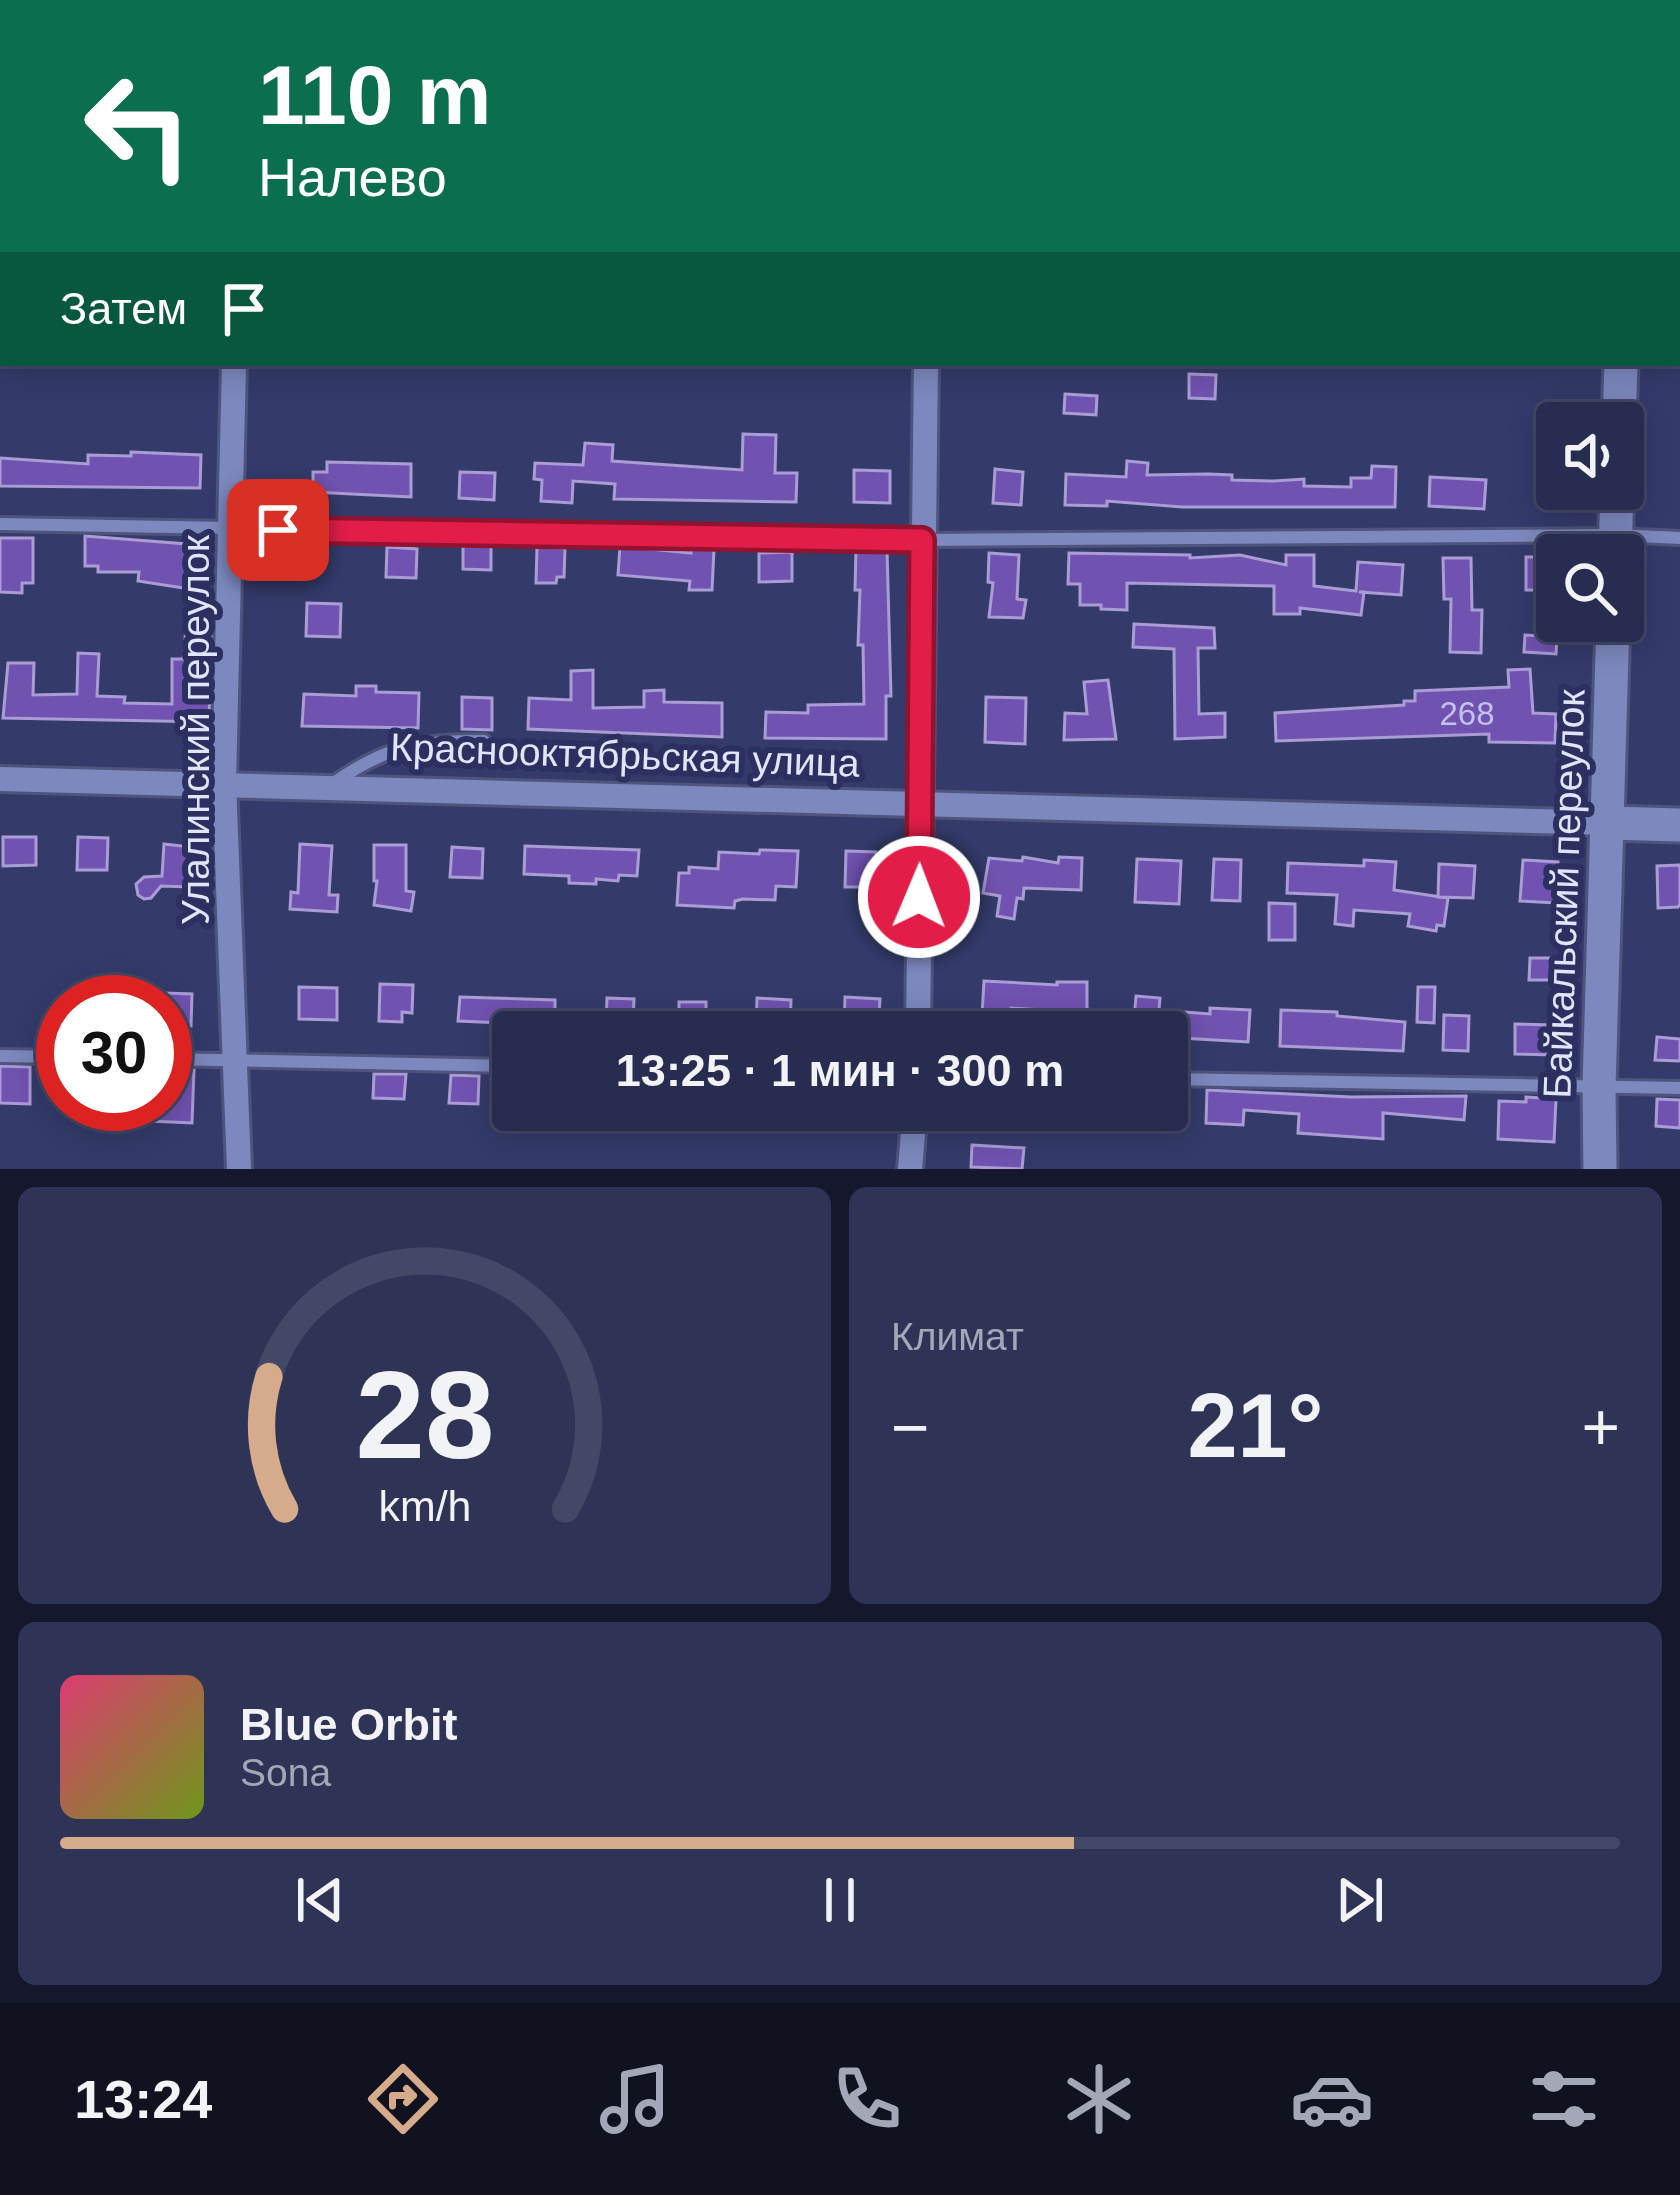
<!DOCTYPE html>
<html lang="ru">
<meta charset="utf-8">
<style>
body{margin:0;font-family:Helvetica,sans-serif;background:#2f3457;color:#f1f3f6;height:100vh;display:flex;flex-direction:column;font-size:45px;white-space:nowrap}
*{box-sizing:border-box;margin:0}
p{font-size:39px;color:#a4a7b7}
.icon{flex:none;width:66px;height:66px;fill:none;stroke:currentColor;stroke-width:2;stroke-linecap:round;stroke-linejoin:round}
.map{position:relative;height:1169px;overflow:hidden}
.details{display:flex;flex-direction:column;gap:18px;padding:18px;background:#15182c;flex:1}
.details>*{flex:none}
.top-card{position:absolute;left:0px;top:0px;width:1680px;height:366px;box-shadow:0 6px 30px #0003,0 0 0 3px #434867;background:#0b6e4f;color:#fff;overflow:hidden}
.tools{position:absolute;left:1536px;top:402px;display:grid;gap:24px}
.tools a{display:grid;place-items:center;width:108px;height:108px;border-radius:12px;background:#272c50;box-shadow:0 6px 30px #0003,0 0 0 3px #434867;font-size:60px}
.speed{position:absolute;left:36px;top:975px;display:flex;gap:24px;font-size:60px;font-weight:700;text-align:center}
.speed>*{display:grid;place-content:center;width:156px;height:156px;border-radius:50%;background:#272c50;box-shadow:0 6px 30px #0003,0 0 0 3px #434867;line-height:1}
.speed .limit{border:18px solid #d22;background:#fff;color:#111}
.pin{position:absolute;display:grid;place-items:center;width:102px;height:102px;color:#fff;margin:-51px;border-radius:24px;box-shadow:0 6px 18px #0006}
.me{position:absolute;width:132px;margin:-66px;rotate:1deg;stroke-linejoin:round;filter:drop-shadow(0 0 9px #0008)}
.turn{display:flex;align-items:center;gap:42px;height:252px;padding:0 60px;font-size:54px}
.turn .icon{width:156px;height:156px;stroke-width:2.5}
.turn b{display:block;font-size:84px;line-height:102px}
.then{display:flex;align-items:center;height:114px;padding:0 60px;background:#0003;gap:24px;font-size:45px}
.big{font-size:90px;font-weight:600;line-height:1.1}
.details .card{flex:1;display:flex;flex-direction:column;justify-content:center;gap:18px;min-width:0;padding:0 42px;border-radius:18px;background:#2f3457}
.details .dial{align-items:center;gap:0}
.dial svg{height:312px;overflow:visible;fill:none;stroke:#434867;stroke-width:7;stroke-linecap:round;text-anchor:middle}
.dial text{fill:#f1f3f6;stroke:none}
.song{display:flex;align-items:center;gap:36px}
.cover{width:144px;height:144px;border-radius:18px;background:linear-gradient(135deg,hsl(340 70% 55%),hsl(80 70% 35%))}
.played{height:12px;border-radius:6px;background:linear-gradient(90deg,#d6ab8b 65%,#434867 65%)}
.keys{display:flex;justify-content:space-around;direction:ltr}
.heat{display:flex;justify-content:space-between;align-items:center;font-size:66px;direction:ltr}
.details .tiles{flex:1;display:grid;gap:18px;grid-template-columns:1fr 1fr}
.card:last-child{grid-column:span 2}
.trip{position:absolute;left:492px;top:1011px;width:696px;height:120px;border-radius:12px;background:#272c50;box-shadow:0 6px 30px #0003,0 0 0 3px #434867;font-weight:600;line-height:120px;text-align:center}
.tabs{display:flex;height:192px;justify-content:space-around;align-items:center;background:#101220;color:#a4a7b7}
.tabs .icon{width:84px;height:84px}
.tabs .active{color:#d6ab8b}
.tabs b{font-size:54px;color:#f1f3f6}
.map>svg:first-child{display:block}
.building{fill:#7052b0;stroke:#aa9cd5;stroke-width:3}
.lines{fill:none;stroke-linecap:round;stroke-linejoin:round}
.lane-casing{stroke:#4f547c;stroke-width:18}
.street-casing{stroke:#4f547c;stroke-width:30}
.secondary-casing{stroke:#4f547c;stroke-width:39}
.lane{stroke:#7d88be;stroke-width:12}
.street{stroke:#7d88be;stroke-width:24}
.secondary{stroke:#7d88be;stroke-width:33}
.route-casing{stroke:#92132f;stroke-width:30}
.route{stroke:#e11d48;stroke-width:21}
.labels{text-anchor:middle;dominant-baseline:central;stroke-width:12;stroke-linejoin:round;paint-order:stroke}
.number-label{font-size:33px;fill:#c3c0ea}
.street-label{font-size:39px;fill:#dfe5fd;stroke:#2b3060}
</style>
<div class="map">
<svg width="1680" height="1169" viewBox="0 0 1680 1169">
<rect width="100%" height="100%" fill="#343b6b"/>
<g class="building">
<polygon points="1189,374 1216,375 1215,399 1189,398"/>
<polygon points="1065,394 1097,396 1096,415 1064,413"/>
<polygon points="743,434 776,435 775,473 797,473 796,502 614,499 615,484 573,481 572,503 541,501 542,480 534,479 535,463 583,465 585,443 613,445 612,461 742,470"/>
<polygon points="131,452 201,455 200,488 0,486 0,458 88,464 88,455 131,456"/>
<polygon points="1127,461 1148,463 1147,475 1208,474 1232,475 1232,480 1274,481 1304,479 1304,486 1351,487 1351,478 1371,478 1372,466 1396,467 1395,507 1182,507 1107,501 1107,506 1065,505 1066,474 1126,477"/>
<polygon points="327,462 411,464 411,497 313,492 313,472 327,472"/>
<polygon points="995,469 1023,472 1021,505 993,503"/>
<polygon points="854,470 890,471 890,503 854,502"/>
<polygon points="460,472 495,473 494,500 459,498"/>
<polygon points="1430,477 1486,480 1484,509 1429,506"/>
<polygon points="85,536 212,546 208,604 212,605 209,722 3,718 8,663 34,663 33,695 77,694 78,653 99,654 97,696 125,697 124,703 172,704 172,659 183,659 190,589 138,581 139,572 98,572 98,566 85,566"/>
<polygon points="0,538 33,538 33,583 22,583 22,593 0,592"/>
<polygon points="463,543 491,543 491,570 463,569"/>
<polygon points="620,546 691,553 691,548 714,549 712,590 689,590 690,581 618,575"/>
<polygon points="387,547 417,549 416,578 386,577"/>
<polygon points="537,547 565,548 564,577 557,577 556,583 536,583"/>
<polygon points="856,549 887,550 891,696 886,696 886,739 765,738 766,712 808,713 808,705 864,704 863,645 858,645 860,590 855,590"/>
<polygon points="792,552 792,581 759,582 759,553"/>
<polygon points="989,553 1019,555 1017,599 1026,600 1023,618 989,617 993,583 988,582"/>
<polygon points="1069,553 1190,555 1190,558 1240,555 1286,565 1286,555 1314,555 1314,586 1356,591 1358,562 1403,565 1401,595 1359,592 1364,592 1361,615 1300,608 1300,614 1274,614 1274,586 1127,583 1127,610 1101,609 1101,605 1080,605 1080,584 1068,584"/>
<rect x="1526" y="557" width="31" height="33"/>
<polygon points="1443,558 1471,558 1472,610 1482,610 1481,653 1450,652 1451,599 1444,599"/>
<polygon points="307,603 341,604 340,637 306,636"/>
<polygon points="1134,624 1214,628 1215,648 1198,648 1199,714 1225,713 1225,737 1175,739 1174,649 1133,647"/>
<polygon points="1525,635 1557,637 1556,654 1524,652"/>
<polygon points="1530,669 1533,713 1556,714 1555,743 1489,742 1489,734 1276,741 1275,713 1404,705 1404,701 1415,701 1415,691 1509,687 1508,670"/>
<polygon points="593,670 593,708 644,707 644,691 664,690 664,702 722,703 722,737 528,729 529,698 571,700 571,671"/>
<polygon points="1108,680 1116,739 1064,740 1065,713 1087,714 1084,682"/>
<polygon points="356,686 376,686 376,692 419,693 418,728 302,726 304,694 356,696"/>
<polygon points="462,697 492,698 492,730 462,729"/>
<polygon points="986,697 1026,698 1025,744 985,742"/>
<polygon points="3,837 36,837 36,865 3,866"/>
<polygon points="78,837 108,838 107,870 77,870"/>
<polygon points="164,844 191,847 189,887 161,886 151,898 144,899 138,895 136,884 144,877 162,876"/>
<polygon points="300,844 332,846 329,895 338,895 337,912 290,909 291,892 298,893"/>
<polygon points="374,845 406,845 406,891 414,892 411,911 374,905 377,881 374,881"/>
<polygon points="525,846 639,850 637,876 619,875 618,881 596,879 596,884 569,883 569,876 524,874"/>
<polygon points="452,847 483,849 482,878 450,877"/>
<polygon points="760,850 798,851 796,887 776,886 775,900 743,899 735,901 734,908 677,905 679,873 689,873 689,867 718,869 719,852 759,854"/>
<polygon points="846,851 876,852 876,887 845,887"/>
<polygon points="1023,857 1058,863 1059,857 1082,858 1081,890 1024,888 1023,899 1017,898 1014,919 997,916 1000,896 983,893 989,858 1022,861"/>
<polygon points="1137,859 1181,861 1179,904 1135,902"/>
<polygon points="1214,859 1241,860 1240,901 1212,900"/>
<polygon points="1364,860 1396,862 1394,890 1448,898 1444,926 1437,925 1436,931 1408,926 1410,914 1354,910 1353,926 1335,924 1337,895 1287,893 1288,863 1364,866"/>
<polygon points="1523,860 1558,862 1556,903 1520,901"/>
<polygon points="1439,864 1475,866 1473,898 1438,897"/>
<polygon points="1680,865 1680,904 1678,907 1658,908 1657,866"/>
<polygon points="1269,903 1295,904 1295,940 1269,940"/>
<polygon points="1530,958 1552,958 1551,980 1529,980"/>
<polygon points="984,981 1057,985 1057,982 1087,982 1087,1009 1094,1010 1094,1032 1057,1032 1057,1011 1011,1008 1010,1032 981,1032"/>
<polygon points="380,984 413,985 412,1013 402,1012 402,1022 379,1021"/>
<polygon points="299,987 337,988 337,1020 299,1019"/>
<polygon points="1418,987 1435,987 1434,1023 1417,1022"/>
<polygon points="165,993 192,994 191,1026 165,1026"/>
<polygon points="1136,996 1160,998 1159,1010 1210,1014 1210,1008 1250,1010 1248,1042 1181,1038 1181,1032 1133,1032"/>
<polygon points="460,997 555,1000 555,1025 458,1021"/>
<polygon points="845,997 880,999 878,1029 844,1028"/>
<polygon points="607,998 634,999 633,1024 606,1024"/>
<polygon points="757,998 791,1000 790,1030 756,1028"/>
<rect x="679" y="1002" width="27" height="26"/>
<polygon points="1281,1010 1337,1012 1337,1016 1405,1022 1403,1051 1280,1046"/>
<polygon points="1444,1015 1469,1016 1468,1051 1443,1050"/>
<polygon points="1515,1024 1555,1025 1554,1055 1515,1054"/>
<polygon points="1657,1037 1680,1039 1680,1061 1655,1060"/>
<polygon points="0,1066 30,1067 30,1104 0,1103"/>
<polygon points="165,1070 194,1070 192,1123 149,1121 149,1104 165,1104"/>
<polygon points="374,1074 406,1074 404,1099 373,1098"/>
<polygon points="451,1075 479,1076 478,1104 449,1103"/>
<polygon points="1207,1090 1351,1097 1466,1096 1464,1120 1383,1113 1383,1139 1298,1133 1299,1114 1244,1110 1243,1125 1206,1123"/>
<polygon points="1526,1097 1556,1099 1554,1142 1498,1139 1499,1101 1526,1102"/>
<polygon points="1657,1099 1680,1100 1680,1128 1656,1126"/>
<polygon points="972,1145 1024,1148 1022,1169 971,1167"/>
</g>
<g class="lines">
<defs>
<g id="lane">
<polyline points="883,0 1070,3"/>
<polyline points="1677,12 1680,12"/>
<polyline points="0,524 922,540 1615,535 1680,538"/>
<path d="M334,783C387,745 420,741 484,741"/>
<polyline points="0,1056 63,1057"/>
<polyline points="165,1059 513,1066"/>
<polyline points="1167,1079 1680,1088"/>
</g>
<g id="street">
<polyline points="256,3 257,0"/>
<polyline points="945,3 945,0"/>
<polyline points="0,270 3,270"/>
<polyline points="1677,283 1680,283"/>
<polyline points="234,363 224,783 239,1169"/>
<polyline points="0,779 1608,823"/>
<polyline points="918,1032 926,363"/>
<polyline points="910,1169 915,1110"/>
</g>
<g id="secondary">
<polyline points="1632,3 1632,0"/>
<polyline points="1619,423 1621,363"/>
<polyline points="1615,555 1617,489"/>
<polyline points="1608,823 1680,825"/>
<polyline points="1600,1169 1599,1087 1613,621"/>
</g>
</defs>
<use href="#lane" class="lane-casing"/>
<use href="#street" class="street-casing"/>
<use href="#secondary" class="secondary-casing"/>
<use href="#lane" class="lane"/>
<use href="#street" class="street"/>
<use href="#secondary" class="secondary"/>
</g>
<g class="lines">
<defs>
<polyline id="route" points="278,530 922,540 919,897"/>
</defs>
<use href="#route" class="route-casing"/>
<use href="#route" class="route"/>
</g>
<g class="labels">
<g class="number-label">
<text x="1467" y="713">268</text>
</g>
<g class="street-label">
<text transform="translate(195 730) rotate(-90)">Улалинский переулок</text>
<text transform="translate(625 755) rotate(2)">Краснооктябрьская улица</text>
<text transform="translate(1564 894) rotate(-88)">Байкальский переулок</text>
</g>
</g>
</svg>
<div class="tools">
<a><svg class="icon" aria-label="sound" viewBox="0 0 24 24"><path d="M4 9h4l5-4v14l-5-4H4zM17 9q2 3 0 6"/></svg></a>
<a><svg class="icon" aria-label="search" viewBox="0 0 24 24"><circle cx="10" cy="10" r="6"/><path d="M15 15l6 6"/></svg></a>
</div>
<div class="speed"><div class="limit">30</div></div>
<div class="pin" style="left:278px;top:530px;background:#d93025"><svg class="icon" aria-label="arrive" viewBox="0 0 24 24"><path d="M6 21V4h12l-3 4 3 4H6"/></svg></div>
<svg class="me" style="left:919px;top:897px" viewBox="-20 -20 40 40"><circle r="17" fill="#e11d48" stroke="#fff" stroke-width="3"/><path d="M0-11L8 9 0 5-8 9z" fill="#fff"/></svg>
<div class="trip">13:25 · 1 мин · 300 m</div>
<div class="top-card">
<div class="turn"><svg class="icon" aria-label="left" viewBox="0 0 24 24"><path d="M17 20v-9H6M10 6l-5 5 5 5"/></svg><div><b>110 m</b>Налево</div></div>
<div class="then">Затем<svg class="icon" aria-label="arrive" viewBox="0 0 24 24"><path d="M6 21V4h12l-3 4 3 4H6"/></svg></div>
</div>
</div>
<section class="details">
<div class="tiles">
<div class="card dial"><svg viewBox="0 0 100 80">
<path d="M14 69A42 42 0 1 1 86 69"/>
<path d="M14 69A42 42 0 0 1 10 35" stroke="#d6ab8b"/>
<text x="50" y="56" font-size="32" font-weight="700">28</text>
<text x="50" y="72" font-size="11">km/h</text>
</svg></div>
<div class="card"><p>Климат</p>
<div class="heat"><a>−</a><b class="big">21°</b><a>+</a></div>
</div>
<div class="card">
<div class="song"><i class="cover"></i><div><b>Blue Orbit</b><p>Sona</p></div></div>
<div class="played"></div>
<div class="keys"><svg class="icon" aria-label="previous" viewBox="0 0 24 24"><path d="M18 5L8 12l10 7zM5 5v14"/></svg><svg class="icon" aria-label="pause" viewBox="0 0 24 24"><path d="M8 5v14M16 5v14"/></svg><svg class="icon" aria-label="next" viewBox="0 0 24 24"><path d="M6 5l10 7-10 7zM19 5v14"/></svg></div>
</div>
</div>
</section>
<nav class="tabs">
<b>13:24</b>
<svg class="icon active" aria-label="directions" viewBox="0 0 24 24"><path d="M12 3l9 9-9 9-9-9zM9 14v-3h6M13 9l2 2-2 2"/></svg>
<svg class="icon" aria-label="music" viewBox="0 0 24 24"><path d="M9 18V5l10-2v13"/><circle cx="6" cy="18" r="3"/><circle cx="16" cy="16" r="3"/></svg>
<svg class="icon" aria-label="phone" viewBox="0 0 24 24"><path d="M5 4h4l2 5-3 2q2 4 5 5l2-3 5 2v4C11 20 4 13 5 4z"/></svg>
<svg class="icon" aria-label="climate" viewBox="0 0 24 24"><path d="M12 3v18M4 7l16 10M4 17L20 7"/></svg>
<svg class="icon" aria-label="car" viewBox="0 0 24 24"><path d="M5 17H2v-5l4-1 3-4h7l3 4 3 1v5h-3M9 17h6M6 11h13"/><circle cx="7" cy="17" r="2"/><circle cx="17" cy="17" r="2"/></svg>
<svg class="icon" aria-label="filters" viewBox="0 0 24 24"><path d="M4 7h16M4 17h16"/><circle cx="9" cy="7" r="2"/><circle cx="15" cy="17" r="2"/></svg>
</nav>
